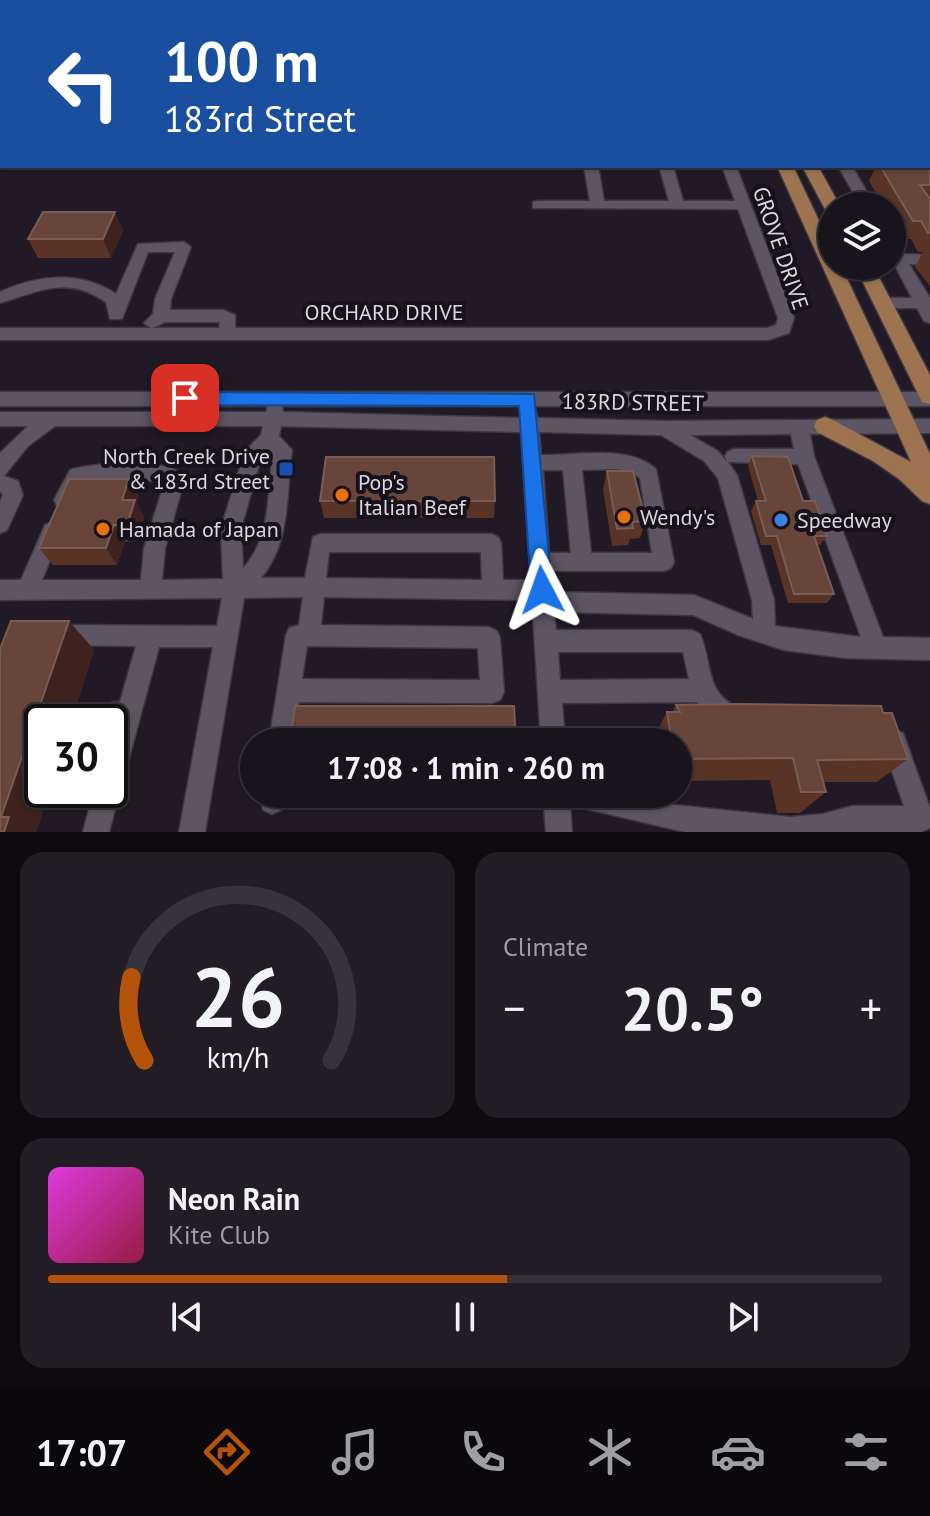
<!DOCTYPE html>
<meta charset="utf-8">
<style>
body{margin:0;font-family:"PT Sans",sans-serif;background:#221d25;color:#f1f3f6;height:100vh;display:flex;flex-direction:column;font-size:30px;white-space:nowrap}
*{box-sizing:border-box;margin:0}
p{font-size:26px;color:#9f9ea3}
.icon{flex:none;width:44px;height:44px;fill:none;stroke:currentColor;stroke-width:2;stroke-linecap:round;stroke-linejoin:round}
.map{position:relative;height:832px;overflow:hidden}
.details{display:flex;flex-direction:column;gap:20px;padding:20px;background:#0e0b0f;flex:1}
.details>*{flex:none}
.top-card{position:absolute;left:0px;top:0px;width:930px;height:168px;box-shadow:0 2px 6px #0004,0 0 0 2px #37333b;background:#1a4fa0;color:#fff;overflow:hidden}
.tools{position:absolute;left:818px;top:192px;display:grid;gap:16px}
.tools a{display:grid;place-items:center;width:88px;height:88px;border-radius:50%;background:#19141c;box-shadow:0 2px 6px #0004,0 0 0 2px #37333b;font-size:40px}
.speed{position:absolute;left:24px;top:704px;display:flex;gap:16px;font-size:40px;font-weight:700;text-align:center}
.speed>*{display:grid;place-content:center;width:104px;height:104px;border-radius:50%;background:#19141c;box-shadow:0 2px 6px #0004,0 0 0 2px #37333b;line-height:1}
.speed .limit{border:4px solid #111;border-radius:12px;background:#fff;color:#111}
.pin{position:absolute;display:grid;place-items:center;width:68px;height:68px;color:#fff;margin:-34px;border-radius:16px;box-shadow:0 4px 12px #0006}
.me{position:absolute;width:88px;margin:-44px;rotate:356deg;stroke-linejoin:round;filter:drop-shadow(0 0 6px #0008)}
.turn{display:flex;align-items:center;gap:28px;height:168px;padding:0 32px;font-size:36px}
.turn .icon{width:104px;height:104px;stroke-width:2.5}
.turn b{display:block;font-size:56px;line-height:68px}
.big{font-size:60px;font-weight:700;line-height:1.1}
.details .tile{flex:1;display:flex;flex-direction:column;justify-content:center;gap:12px;min-width:0;padding:0 28px;border-radius:24px;background:#221d25}
.details .dial{align-items:center;gap:0}
.dial svg{height:208px;overflow:visible;fill:none;stroke:#37333b;stroke-width:7;stroke-linecap:round;text-anchor:middle}
.dial text{fill:#f1f3f6;stroke:none}
.song{display:flex;align-items:center;gap:24px}
.cover{width:96px;height:96px;border-radius:12px;background:linear-gradient(135deg,hsl(300 70% 55%),hsl(340 70% 35%))}
.played{height:8px;border-radius:4px;background:linear-gradient(90deg,#b45309 55%,#37333b 55%)}
.keys{display:flex;justify-content:space-around;direction:ltr}
.heat{display:flex;justify-content:space-between;align-items:center;font-size:44px;direction:ltr}
.details .tiles{flex:1;display:grid;gap:20px;grid-template-columns:1fr 1fr}
.tile:last-child{grid-column:span 2}
.trip{position:absolute;left:240px;top:728px;width:452px;height:80px;border-radius:40px;background:#19141c;box-shadow:0 2px 6px #0004,0 0 0 2px #37333b;font-weight:700;line-height:80px;text-align:center}
.tabs{display:flex;height:128px;justify-content:space-around;align-items:center;background:#0a080b;color:#9f9ea3}
.tabs .icon{width:56px;height:56px}
.tabs .current{color:#b45309}
.tabs b{font-size:36px;color:#f1f3f6}
.map>svg:first-child{display:block}
.lines{fill:none;stroke-linecap:round;stroke-linejoin:round}
.minor-casing{stroke:#3c3740;stroke-width:3}
.major-casing{stroke:#3c3740;stroke-width:3}
.minor{fill:#5d5563;fill-rule:evenodd}
.major{fill:#9e7450;fill-rule:evenodd}
.wall{fill:#593326}
.shaded-wall{fill:#3d221e}
.building{fill:#67453a;stroke:#795c54;stroke-width:2}
.route{fill:#1a73e8;stroke:#114b97;stroke-width:2}
.transit-dot{fill:#1a4fb4;stroke:#17111c;stroke-width:3}
.food-dot{fill:#e8710a;stroke:#17111c;stroke-width:3}
.shop-dot{fill:#3f7fe0;stroke:#17111c;stroke-width:3}
.labels{text-anchor:middle;dominant-baseline:central;stroke-width:8;stroke-linejoin:round;paint-order:stroke}
.street-label{font-size:22px;fill:#dcd7df;stroke:#17111c}
.poi-label{font-size:22px;fill:#dcd7df;stroke:#17111c;text-anchor:start}
</style>
<div class="map">
<svg width="930" height="832" viewBox="0 0 930 832">
<rect width="100%" height="100%" fill="#211a26"/>
<g class="lines">
<defs>
<g id="minor">
<polygon points="107,0 118,0 106,2"/>
<polygon points="413,0 423,0 424,2 414,2"/>
<polygon points="662,0 672,0 673,2 663,2"/>
<rect x="0" y="16" width="2" height="6"/>
<path d="M584,166H598L604,201H669L659,166H673L683,201H735L722,166H736L794,318L789,333L768,340H0V328H151L144,323L153,314L155,299L175,252H148L122,319H110L106,302C67,275 40,291 0,303V292C37,275 80,270 116,294L138,244L184,242L191,247L171,299L170,310H223L235,315V328H767L776,325L778,318L738,209L533,208V202L538,201H590ZM165,322H220L219,328H153Z"/>
<polygon points="838,166 852,166 875,206 861,206"/>
<polygon points="892,242 897,244 904,254 930,255 930,265 909,264 930,298 930,323 924,321 917,308 885,308 877,303 885,298 912,298 892,260"/>
<path d="M0,392H930V406H282L283,412L520,418L523,409H535L538,418L665,421L930,419V433L810,434L814,456L883,637L930,638V660L845,658L784,650L738,635L693,615L554,612L556,630H692L700,634C713,664 704,693 739,708L743,716L739,724L731,728L708,718L697,702L562,703L565,742H541L532,600L324,597L321,625L489,627L497,631L500,638L504,692L500,700L492,703L299,702L293,742H269L286,635L289,628L299,625L303,597L244,598L205,832H179L213,647H159L109,832H83L94,790H110V738L113,727L110,729V722H87L91,714L113,702H120L136,646L56,645L48,642L45,635L48,628L56,625L217,626L222,598L0,600V580H21L45,525L52,522L59,525L62,531L42,580H141L144,548L165,481L89,480L84,482L71,506L64,508L57,506L54,500L70,470C91,463 173,456 185,478L165,548L162,580L223,579L221,528L245,451L261,435L263,426H55L28,446L4,476L18,481L23,495L7,530L0,533V502L3,495L0,491V453L28,426H0V412H266L268,406H0ZM281,426L521,432L531,580H503L501,543L498,537L491,534H320L313,537L305,578H261C291,543 286,493 292,450L279,436ZM539,432L661,435L704,461L718,478L752,600L753,619L694,595L553,592L551,571H664L671,568L674,562L656,469C628,444 577,456 541,455ZM791,434L794,449H734L727,452L725,457L727,462L718,451L690,435ZM269,449L273,453C267,491 272,538 243,568L241,528L262,455ZM728,462L798,464L861,637L775,626L774,600L737,475ZM614,469L630,471L640,478L652,553H591L582,470ZM543,470H563L571,553H549ZM329,552H481L482,580L326,578ZM307,646L478,648L480,680L302,679ZM558,652H683L689,679L560,680Z"/>
<polygon points="894,730 903,733 930,808 930,828 921,832 685,832 570,805 572,832 546,832 543,794 627,794 674,805 790,817 823,814 852,806 904,806 882,742 885,733"/>
<polygon points="260,794 286,794 281,810 272,814 263,810"/>
</g>
<g id="major">
<polygon points="716,0 728,0 729,2 717,2"/>
<polygon points="777,166 793,166 832,248 832,266 841,266 930,454 930,504 922,501 899,479 873,461 817,432 814,426 817,420 825,417 833,420 911,462"/>
<polygon points="802,166 818,166 840,206 832,206 832,212 826,211"/>
<polygon points="855,266 873,266 930,375 930,404 922,402 919,396"/>
</g>
</defs>
<use href="#minor" class="minor-casing"/>
<use href="#major" class="major-casing"/>
<use href="#minor" class="minor"/>
<use href="#major" class="major"/>
</g>
<g class="wall">
<rect x="928" y="111" width="2" height="32"/>
<polygon points="930,154 930,286 915,267 923,252 918,252 911,239 903,239 892,220 892,206 884,206 869,181 876,166 928,166"/>
<polygon points="115,212 123,231 111,258 38,258 28,239"/>
<polygon points="752,456 803,501 827,536 820,545 817,545 834,594 827,603 788,603 771,545 761,545 751,511 756,501 758,501 748,466"/>
<polygon points="607,471 646,521 640,538 630,539 628,545 612,546 603,489"/>
<polygon points="129,479 139,496 137,503 144,517 137,541 125,542 117,565 53,565 39,548"/>
<polygon points="320,501 495,501 494,518 324,518"/>
<polygon points="69,621 94,650 76,706 83,706 99,722 42,722 42,790 50,790 36,832 0,649"/>
<polygon points="676,705 883,713 908,759 877,782 823,782 826,792 800,813 777,813 770,780 678,781 678,742 654,742 654,737 667,712 672,712"/>
<polygon points="292,794 515,794 515,796 293,797"/>
</g>
<g class="shaded-wall">
<polygon points="115,212 123,231 111,258 103,239"/>
<polygon points="129,479 139,496 137,503 144,517 137,541 127,525 122,500"/>
<polygon points="114,525 125,542 117,565 106,548"/>
<polygon points="69,621 94,650 71,722 40,705"/>
<polygon points="83,706 99,722 80,722"/>
<polygon points="26,745 42,757 42,790 50,790 36,832 4,832 1,817"/>
</g>
<g class="building">
<rect x="928" y="111" width="2" height="13"/>
<polygon points="928,154 930,154 930,185 920,185 930,199 930,233 928,233 921,221 913,221 880,166 928,166"/>
<polygon points="43,212 115,212 103,239 28,239"/>
<polygon points="752,456 788,457 803,501 815,501 827,536 814,536 834,594 794,594 777,536 766,536 756,501 766,501"/>
<polygon points="326,457 494,457 495,501 320,501"/>
<polygon points="607,471 633,471 646,521 632,522 633,528 617,529"/>
<polygon points="69,479 129,479 122,500 135,500 127,525 114,525 106,548 39,548"/>
<polygon points="11,621 69,621 40,705 83,706 80,722 42,722 42,745 26,745 1,817 9,817 4,832 0,832 0,649"/>
<polygon points="742,704 881,706 883,713 892,713 908,759 817,760 826,792 801,792 793,758 678,759 678,742 672,742 667,712 680,712 676,705"/>
<polygon points="295,706 514,706 516,742 290,742"/>
</g>
<polygon class="route" points="185,392 534,394 552,590 549,597 542,600 534,597 531,590 519,406 185,405 176,398"/>
<rect class="transit-dot" x="278" y="461" width="16" height="16" rx="4"/>
<g class="food-dot">
<circle cx="342" cy="495" r="8"/>
<circle cx="624" cy="517" r="8"/>
<circle cx="103" cy="529" r="8"/>
</g>
<circle class="shop-dot" cx="781" cy="520" r="8"/>
<g class="labels">
<g class="street-label">
<text transform="translate(781 248) rotate(71)">GROVE DRIVE</text>
<text x="384" y="312">ORCHARD DRIVE</text>
<text transform="translate(633 402) rotate(1)">183RD STREET</text>
</g>
<g class="poi-label">
<text x="270" y="456" text-anchor="end">North Creek Drive<tspan x="270" dy="25">&amp; 183rd Street</tspan></text>
<text x="358" y="482">Pop's<tspan x="358" dy="25">Italian Beef</tspan></text>
<text x="640" y="517">Wendy's</text>
<text x="797" y="520">Speedway</text>
<text x="119" y="529">Hamada of Japan</text>
</g>
</g>
</svg>
<div class="tools">
<a><svg class="icon" aria-label="layers" viewBox="0 0 24 24"><path d="M12 4l9 5-9 5-9-5zM3 14l9 5 9-5"/></svg></a>
</div>
<div class="speed"><div class="limit">30</div></div>
<div class="pin" style="left:185px;top:398px;background:#d93025"><svg class="icon" aria-label="arrive" viewBox="0 0 24 24"><path d="M6 21V4h12l-3 4 3 4H6"/></svg></div>
<svg class="me" style="left:542px;top:590px" viewBox="-20 -20 40 40"><path d="M0-17L14 15 0 8-14 15z" fill="#1a73e8" stroke="#fff" stroke-width="4"/></svg>
<div class="trip">17:08 · 1 min · 260 m</div>
<div class="top-card">
<div class="turn"><svg class="icon" aria-label="left" viewBox="0 0 24 24"><path d="M17 20v-9H6M10 6l-5 5 5 5"/></svg><div><b>100 m</b>183rd Street</div></div>
</div>
</div>
<section class="details">
<div class="tiles">
<div class="tile dial"><svg viewBox="0 0 100 80">
<path d="M14 69A42 42 0 1 1 86 69"/>
<path d="M14 69A42 42 0 0 1 9 37" stroke="#b45309"/>
<text x="50" y="56" font-size="32" font-weight="700">26</text>
<text x="50" y="72" font-size="11">km/h</text>
</svg></div>
<div class="tile"><p>Climate</p>
<div class="heat"><a>−</a><b class="big">20.5°</b><a>+</a></div>
</div>
<div class="tile">
<div class="song"><i class="cover"></i><div><b>Neon Rain</b><p>Kite Club</p></div></div>
<div class="played"></div>
<div class="keys"><svg class="icon" aria-label="previous" viewBox="0 0 24 24"><path d="M18 5L8 12l10 7zM5 5v14"/></svg><svg class="icon" aria-label="pause" viewBox="0 0 24 24"><path d="M8 5v14M16 5v14"/></svg><svg class="icon" aria-label="next" viewBox="0 0 24 24"><path d="M6 5l10 7-10 7zM19 5v14"/></svg></div>
</div>
</div>
</section>
<nav class="tabs">
<b>17:07</b>
<svg class="icon current" aria-label="directions" viewBox="0 0 24 24"><path d="M12 3l9 9-9 9-9-9zM9 14v-3h6M13 9l2 2-2 2"/></svg>
<svg class="icon" aria-label="music" viewBox="0 0 24 24"><path d="M9 18V5l10-2v13"/><circle cx="6" cy="18" r="3"/><circle cx="16" cy="16" r="3"/></svg>
<svg class="icon" aria-label="phone" viewBox="0 0 24 24"><path d="M5 4h4l2 5-3 2q2 4 5 5l2-3 5 2v4C11 20 4 13 5 4z"/></svg>
<svg class="icon" aria-label="climate" viewBox="0 0 24 24"><path d="M12 3v18M4 7l16 10M4 17L20 7"/></svg>
<svg class="icon" aria-label="car" viewBox="0 0 24 24"><path d="M5 17H2v-5l4-1 3-4h7l3 4 3 1v5h-3M9 17h6M6 11h13"/><circle cx="7" cy="17" r="2"/><circle cx="17" cy="17" r="2"/></svg>
<svg class="icon" aria-label="filters" viewBox="0 0 24 24"><path d="M4 7h16M4 17h16"/><circle cx="9" cy="7" r="2"/><circle cx="15" cy="17" r="2"/></svg>
</nav>
